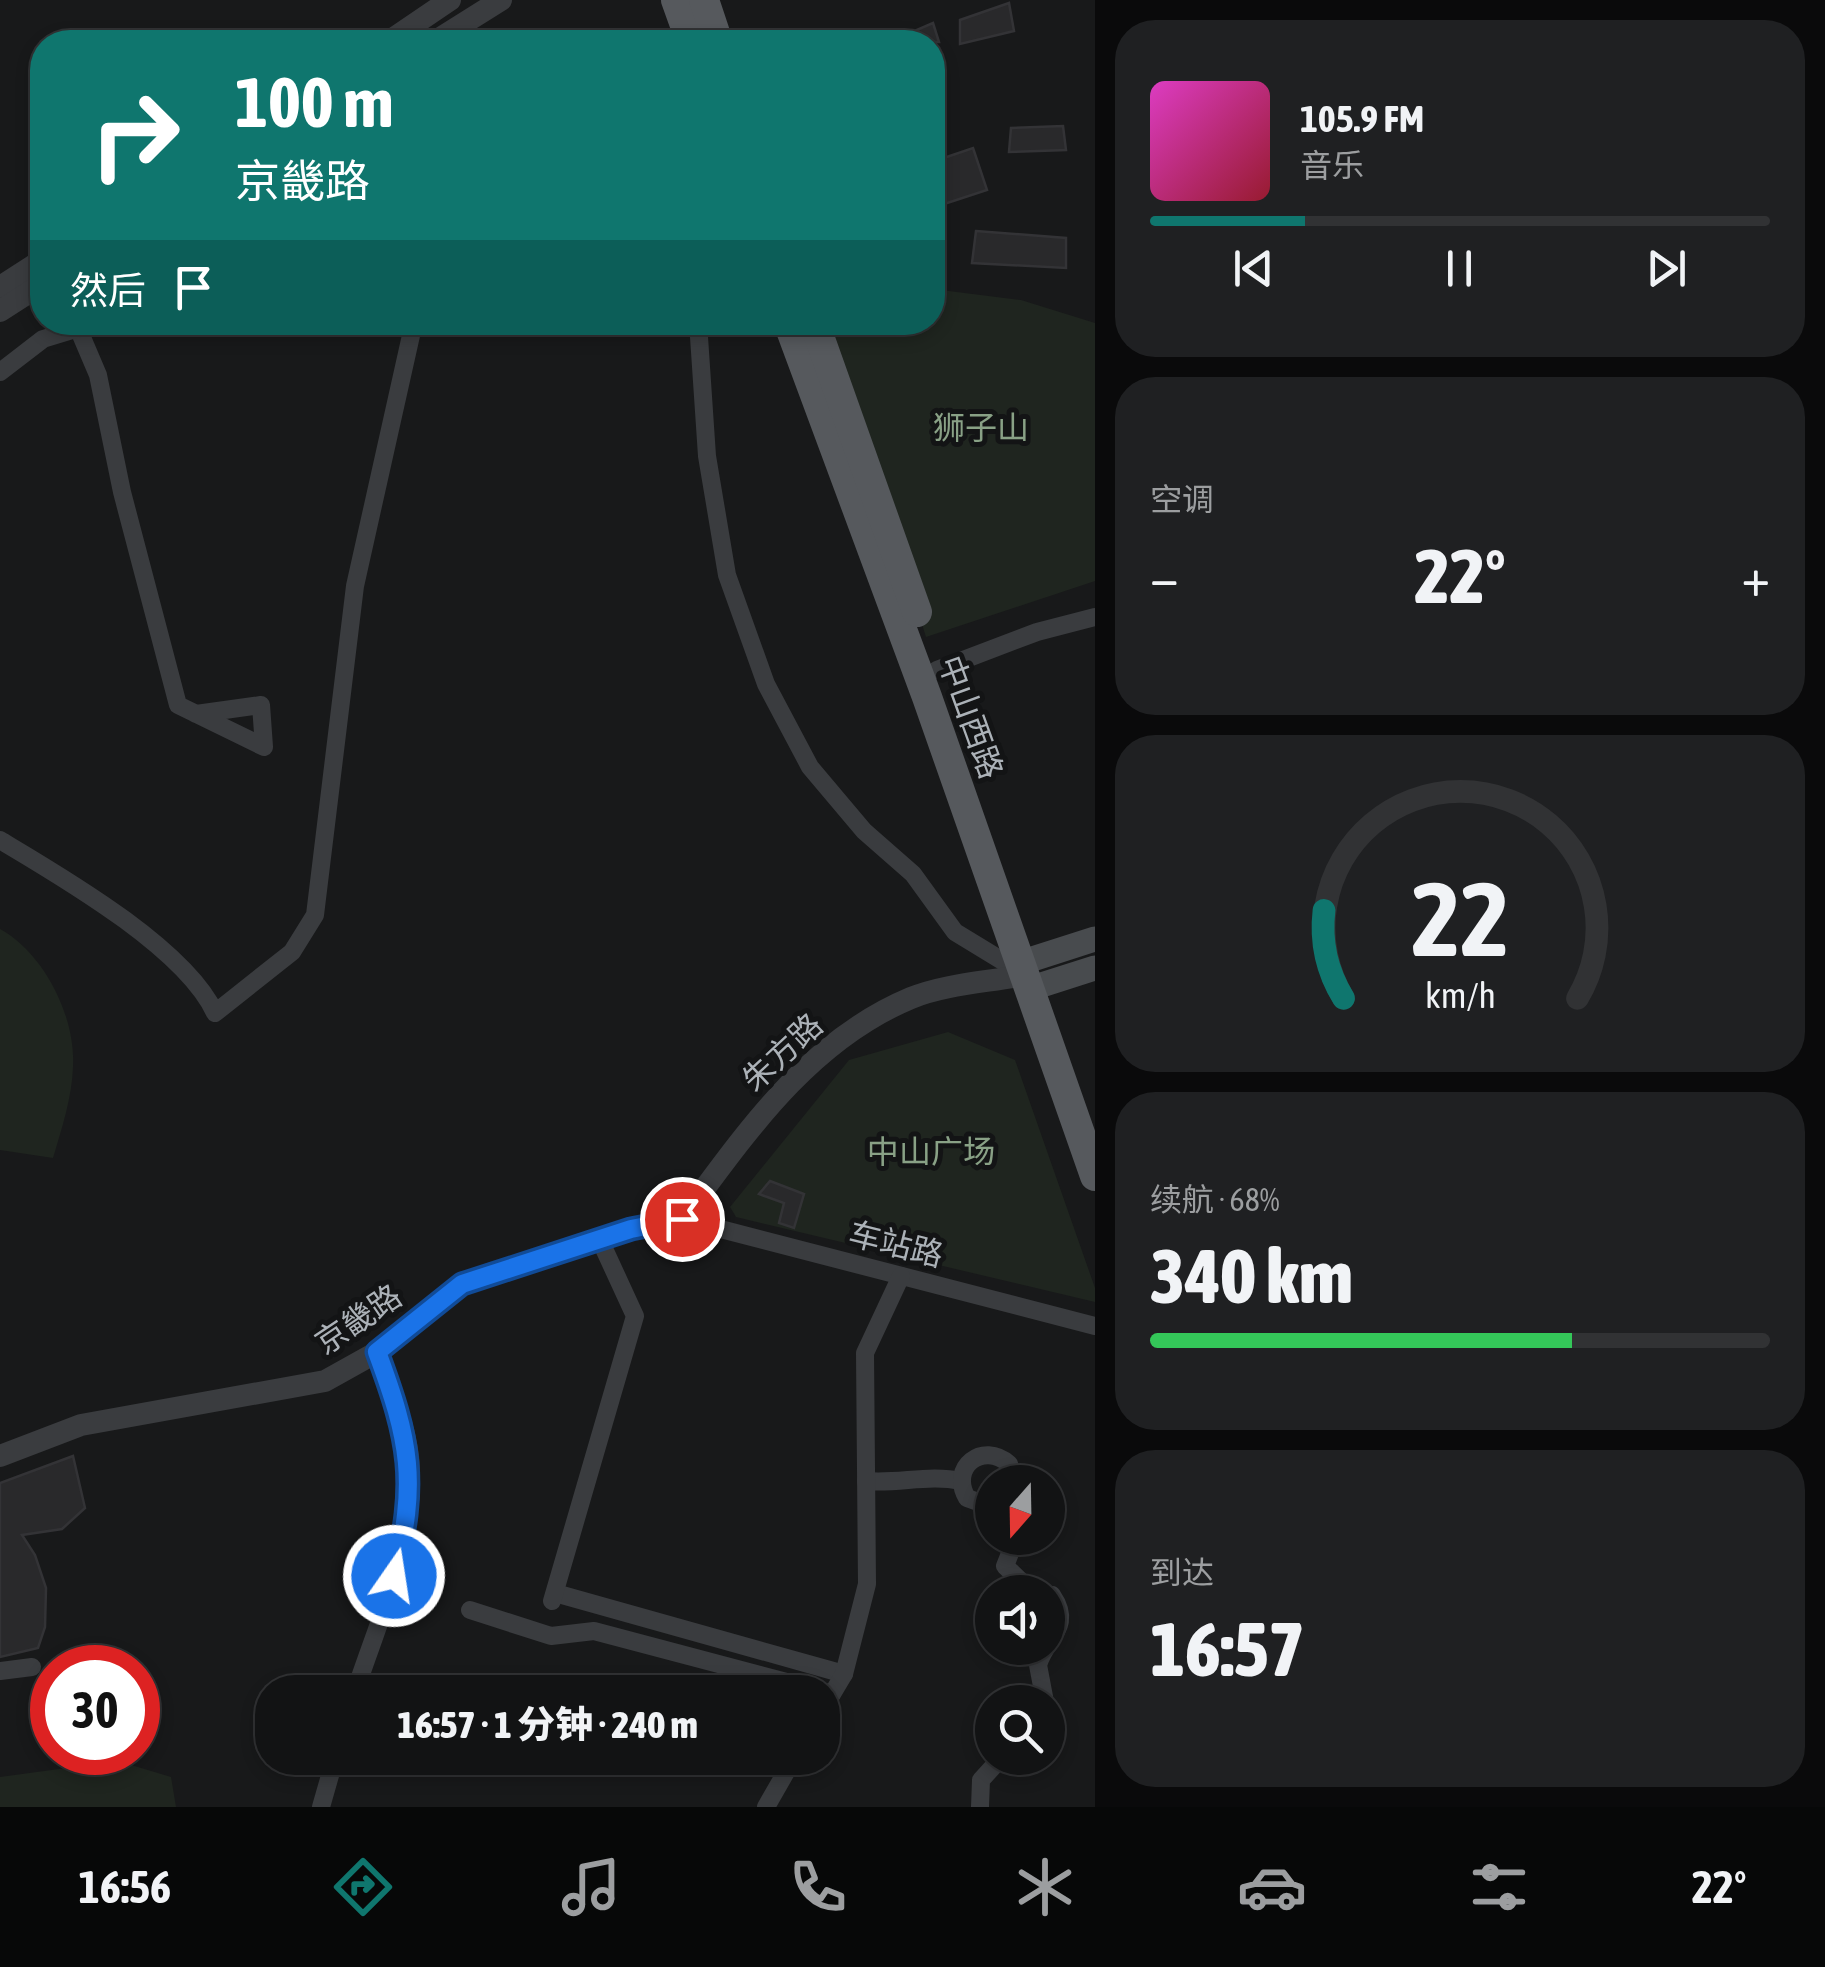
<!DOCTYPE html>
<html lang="zh">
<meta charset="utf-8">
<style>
body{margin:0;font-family:"Asap Condensed","Noto Sans SC",sans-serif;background:#1f2022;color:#f1f3f6;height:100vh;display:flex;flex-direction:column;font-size:38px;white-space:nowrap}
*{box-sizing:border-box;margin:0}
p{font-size:32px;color:#9c9ea0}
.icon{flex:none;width:55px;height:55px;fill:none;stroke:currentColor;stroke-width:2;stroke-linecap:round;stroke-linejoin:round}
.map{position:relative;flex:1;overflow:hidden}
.sheet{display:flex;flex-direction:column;gap:20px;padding:20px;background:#0a0a0b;width:730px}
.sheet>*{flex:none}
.guide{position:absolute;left:30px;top:30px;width:915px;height:305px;border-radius:40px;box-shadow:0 5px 15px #0003,0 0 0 2px #313234;background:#0f766e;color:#fff;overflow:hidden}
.needle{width:65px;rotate:200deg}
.tools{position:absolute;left:975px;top:1465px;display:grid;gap:20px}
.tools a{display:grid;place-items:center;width:90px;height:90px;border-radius:50%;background:#121314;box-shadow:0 5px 15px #0003,0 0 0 2px #313234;font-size:50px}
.speed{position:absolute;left:30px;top:1645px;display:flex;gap:20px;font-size:50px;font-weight:700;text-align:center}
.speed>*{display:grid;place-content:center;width:130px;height:130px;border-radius:50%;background:#121314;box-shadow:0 5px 15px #0003,0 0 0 2px #313234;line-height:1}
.speed .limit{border:15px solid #d22;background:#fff;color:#111}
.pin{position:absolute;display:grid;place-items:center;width:85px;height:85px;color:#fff;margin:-42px;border:5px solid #fff;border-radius:50%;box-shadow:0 2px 10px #0007}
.me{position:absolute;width:110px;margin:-55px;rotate:13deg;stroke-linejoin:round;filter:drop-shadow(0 0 8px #0008)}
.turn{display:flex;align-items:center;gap:35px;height:210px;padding:0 40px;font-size:45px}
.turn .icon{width:130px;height:130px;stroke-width:2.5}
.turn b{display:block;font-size:70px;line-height:85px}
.then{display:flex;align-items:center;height:95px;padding:0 40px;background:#0003;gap:20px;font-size:38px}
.big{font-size:75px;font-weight:800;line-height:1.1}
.sheet .widget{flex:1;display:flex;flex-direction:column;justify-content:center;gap:15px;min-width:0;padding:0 35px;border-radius:40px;background:#1f2022}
.sheet .dial{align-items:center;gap:0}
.dial svg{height:260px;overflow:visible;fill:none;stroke:#313234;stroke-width:7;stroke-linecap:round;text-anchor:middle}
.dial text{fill:#f1f3f6;stroke:none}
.song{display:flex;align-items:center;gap:30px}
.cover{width:120px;height:120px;border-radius:15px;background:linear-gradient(135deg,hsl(310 70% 55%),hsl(350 70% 35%))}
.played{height:10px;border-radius:5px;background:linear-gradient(90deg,#0f766e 25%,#313234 25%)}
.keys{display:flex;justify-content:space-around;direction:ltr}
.heat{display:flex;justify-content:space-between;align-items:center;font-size:55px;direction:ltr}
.charge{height:15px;border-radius:8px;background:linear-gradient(90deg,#34c759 68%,#313234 0)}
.trip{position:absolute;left:255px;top:1675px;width:585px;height:100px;border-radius:40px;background:#121314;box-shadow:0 5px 15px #0003,0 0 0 2px #313234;font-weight:800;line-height:100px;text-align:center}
.tabs{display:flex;height:160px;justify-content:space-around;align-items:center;background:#070808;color:#9c9ea0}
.tabs .icon{width:70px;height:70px}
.tabs .current{color:#0f766e}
.tabs b{font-size:45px;color:#f1f3f6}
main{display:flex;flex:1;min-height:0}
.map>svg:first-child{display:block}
.green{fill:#1f251f}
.building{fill:#29292b;stroke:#333336;stroke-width:2.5}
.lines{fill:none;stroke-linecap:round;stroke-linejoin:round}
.minor{stroke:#3a3c3f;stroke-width:18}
.tertiary{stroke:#3a3c3f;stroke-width:22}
.secondary{stroke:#484b4e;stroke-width:25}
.primary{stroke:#56595d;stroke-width:30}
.route-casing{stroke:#114b97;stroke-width:25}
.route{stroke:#1a73e8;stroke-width:18}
.labels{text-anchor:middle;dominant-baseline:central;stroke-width:10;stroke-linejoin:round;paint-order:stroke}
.park-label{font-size:32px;fill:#89a186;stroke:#131415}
.street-label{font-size:32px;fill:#acb2b8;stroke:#131415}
</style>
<main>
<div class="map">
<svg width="1095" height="1807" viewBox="0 0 1095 1807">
<rect width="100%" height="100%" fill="#18191a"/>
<g class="green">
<polygon points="933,289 1021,300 1095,323 1095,581 926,637 829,323 932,322"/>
<path d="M0,929C44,953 76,1017 73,1067C72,1097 62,1128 53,1158L0,1150Z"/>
<polygon points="948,1032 1015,1060 1095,1288 1095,1302 736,1217 730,1207 849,1060"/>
<polygon points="118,1761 171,1777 176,1807 0,1807 0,1777"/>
</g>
<g class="building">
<polygon points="1009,3 1014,31 960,44 960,20"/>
<polygon points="933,23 939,42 889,42"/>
<polygon points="1063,126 1066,150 1009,152 1011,128"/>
<polygon points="973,148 987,190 932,208 932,162"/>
<polygon points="976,231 1066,238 1066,268 972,263"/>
<polygon points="770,1181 804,1194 794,1228 779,1223 784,1203 759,1194"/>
<polygon points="73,1456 85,1508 62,1529 22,1535 35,1555 46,1588 45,1627 38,1648 0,1657 0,1483"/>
</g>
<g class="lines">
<g class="minor">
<polyline points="698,322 707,456 727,575 766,684 810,767 864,831 913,874 955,932 1024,974"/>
<polyline points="78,328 98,375 122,492 178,705 264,747 261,705 196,714"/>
<polyline points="0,372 43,339 99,322"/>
<polyline points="937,670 1037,632 1095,617"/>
<path d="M0,840C62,877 185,948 215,1013L292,952L315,915L355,586L414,322"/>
<polyline points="682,1219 1095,1326"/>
<path d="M866,1481C899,1484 929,1474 961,1481"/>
<path d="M992,1507L967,1498C949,1467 983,1441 1009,1464L1014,1482"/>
<polyline points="1016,1538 1005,1566 1032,1592"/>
<polyline points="555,1593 844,1674"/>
<polyline points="552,1601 635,1316 600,1240"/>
<polyline points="470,1610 551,1636 594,1631 832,1694"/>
<polyline points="0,1671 32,1667"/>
<path d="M355,1692C378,1622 413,1546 411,1470C410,1429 391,1389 377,1352"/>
<path d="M1045,1702L1038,1665C1046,1637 1074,1627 1052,1595L1048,1596"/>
<polyline points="822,1711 844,1674 867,1584 865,1353 901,1276"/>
<polyline points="321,1807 335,1758"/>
<polyline points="766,1807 794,1758"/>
<polyline points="980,1807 981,1780 1001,1758"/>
</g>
<g class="tertiary">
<polyline points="388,42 450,0"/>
<polyline points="434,42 501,0"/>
<polyline points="0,287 42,260"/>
<polyline points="0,311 42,284"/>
<path d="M0,1456L81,1425L325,1381L377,1352L462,1284L631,1229L682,1219C746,1133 808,1041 911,998C945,984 989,982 1024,975"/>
</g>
<g class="secondary">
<polyline points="1020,963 1095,939"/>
<polyline points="1029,989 1095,968"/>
</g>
<g class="primary">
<polyline points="676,0 691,42"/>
<polyline points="704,0 718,42"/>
<polyline points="788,322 927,697 1095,1176"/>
<polyline points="814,322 917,612"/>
</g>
</g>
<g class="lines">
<defs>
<path id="route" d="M394,1576C418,1482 410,1441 377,1352L462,1284L631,1229L682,1219"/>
</defs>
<use href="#route" class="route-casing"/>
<use href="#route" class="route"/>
</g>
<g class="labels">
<g class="park-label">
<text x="981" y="427">狮子山</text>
<text x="931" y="1151">中山广场</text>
</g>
<g class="street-label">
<text transform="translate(971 717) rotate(70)">中山西路</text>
<text transform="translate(782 1052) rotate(-43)">朱方路</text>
<text transform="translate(896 1244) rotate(14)">车站路</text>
<text transform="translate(358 1319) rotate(-34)">京畿路</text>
</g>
</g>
</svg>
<div class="tools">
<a><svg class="needle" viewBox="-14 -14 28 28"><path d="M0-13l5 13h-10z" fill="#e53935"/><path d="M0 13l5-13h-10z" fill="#9c9ea0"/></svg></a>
<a><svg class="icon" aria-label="sound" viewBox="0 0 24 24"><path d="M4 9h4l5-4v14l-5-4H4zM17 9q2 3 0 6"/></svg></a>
<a><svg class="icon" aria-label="search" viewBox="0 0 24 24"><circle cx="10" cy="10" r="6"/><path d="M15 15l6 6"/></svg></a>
</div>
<div class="speed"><div class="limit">30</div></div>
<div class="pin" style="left:682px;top:1219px;background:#d93025"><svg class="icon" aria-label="arrive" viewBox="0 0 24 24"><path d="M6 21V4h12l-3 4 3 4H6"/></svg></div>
<svg class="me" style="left:394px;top:1576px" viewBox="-20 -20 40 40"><circle r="17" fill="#1a73e8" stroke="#fff" stroke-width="3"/><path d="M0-11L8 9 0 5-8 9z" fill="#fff"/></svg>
<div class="trip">16:57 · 1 分钟 · 240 m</div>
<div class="guide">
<div class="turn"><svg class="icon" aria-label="right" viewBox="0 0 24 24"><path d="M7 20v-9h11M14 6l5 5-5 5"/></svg><div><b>100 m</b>京畿路</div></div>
<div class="then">然后<svg class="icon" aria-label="arrive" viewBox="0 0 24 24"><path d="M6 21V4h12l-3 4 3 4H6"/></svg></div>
</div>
</div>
<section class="sheet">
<div class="widget">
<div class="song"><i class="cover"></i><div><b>105.9 FM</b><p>音乐</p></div></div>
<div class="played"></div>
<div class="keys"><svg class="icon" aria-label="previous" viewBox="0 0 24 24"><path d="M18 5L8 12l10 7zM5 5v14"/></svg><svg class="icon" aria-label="pause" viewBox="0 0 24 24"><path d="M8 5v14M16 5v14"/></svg><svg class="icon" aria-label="next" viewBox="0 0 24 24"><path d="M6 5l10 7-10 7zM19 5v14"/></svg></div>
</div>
<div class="widget"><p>空调</p>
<div class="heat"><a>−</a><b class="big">22°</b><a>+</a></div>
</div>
<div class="widget dial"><svg viewBox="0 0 100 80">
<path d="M14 69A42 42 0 1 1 86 69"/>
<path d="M14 69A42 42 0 0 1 8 42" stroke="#0f766e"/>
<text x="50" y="56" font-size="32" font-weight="700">22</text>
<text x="50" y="72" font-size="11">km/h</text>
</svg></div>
<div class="widget"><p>续航 · 68%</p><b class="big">340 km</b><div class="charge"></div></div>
<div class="widget"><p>到达</p><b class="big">16:57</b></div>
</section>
</main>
<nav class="tabs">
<b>16:56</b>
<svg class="icon current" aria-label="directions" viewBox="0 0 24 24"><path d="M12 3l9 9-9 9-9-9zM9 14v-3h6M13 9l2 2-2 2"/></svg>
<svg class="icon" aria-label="music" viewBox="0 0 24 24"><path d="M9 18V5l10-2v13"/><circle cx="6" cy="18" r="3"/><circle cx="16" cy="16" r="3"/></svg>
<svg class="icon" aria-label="phone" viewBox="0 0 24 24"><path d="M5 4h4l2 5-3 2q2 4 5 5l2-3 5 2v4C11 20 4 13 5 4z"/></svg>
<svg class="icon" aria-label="climate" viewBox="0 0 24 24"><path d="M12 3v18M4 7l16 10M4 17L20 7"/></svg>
<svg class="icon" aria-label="car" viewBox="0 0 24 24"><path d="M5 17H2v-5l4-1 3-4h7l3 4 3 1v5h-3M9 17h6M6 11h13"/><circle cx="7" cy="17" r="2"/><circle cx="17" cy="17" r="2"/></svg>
<svg class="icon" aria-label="filters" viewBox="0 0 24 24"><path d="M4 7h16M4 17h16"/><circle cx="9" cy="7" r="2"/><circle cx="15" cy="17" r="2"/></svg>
<b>22°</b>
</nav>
